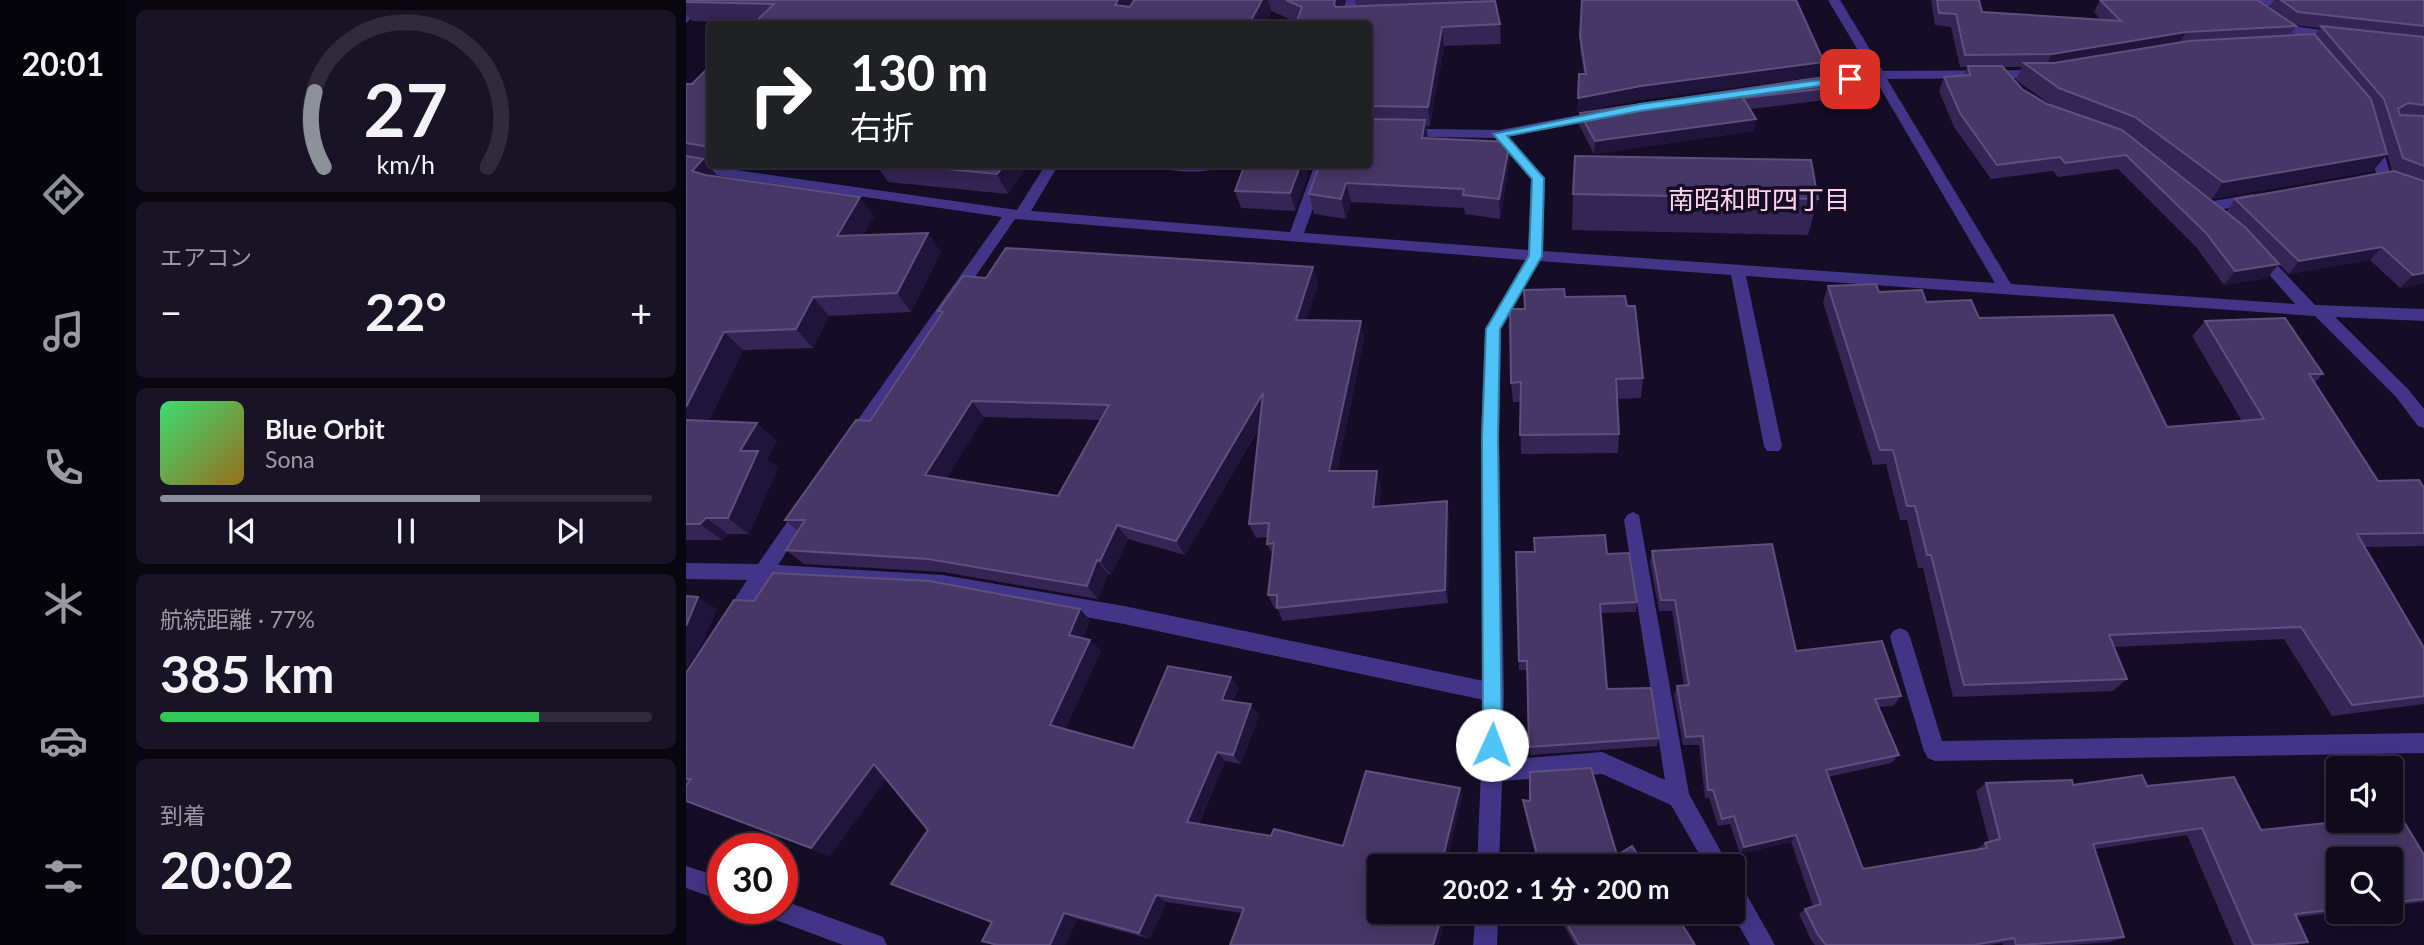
<!DOCTYPE html>
<html lang="ja">
<meta charset="utf-8">
<style>
body{margin:0;font-family:Lato,"Noto Sans JP",sans-serif;background:#181325;color:#f1f3f6;height:100vh;display:flex;flex-direction:column;font-size:26px;white-space:nowrap}
*{box-sizing:border-box;margin:0}
p{font-size:23px;color:#9b9aa3}
.icon{flex:none;width:38px;height:38px;fill:none;stroke:currentColor;stroke-width:2;stroke-linecap:round;stroke-linejoin:round}
.map{position:relative;flex:1;overflow:hidden}
.sheet{display:flex;flex-direction:column;gap:10px;padding:10px;background:#08060f;width:560px}
.sheet>*{flex:none}
.top-card{position:absolute;left:21px;top:21px;width:665px;height:147px;border-radius:7px;box-shadow:0 4px 18px #0003,0 0 0 2px #2f2b3b;background:#202124;color:#fff;overflow:hidden}
.tools{position:absolute;left:1640px;top:756px;display:grid;gap:14px}
.tools a{display:grid;place-items:center;width:77px;height:77px;border-radius:7px;background:#0f0a1c;box-shadow:0 4px 18px #0003,0 0 0 2px #2f2b3b;font-size:35px}
.speed{position:absolute;left:21px;top:833px;display:flex;gap:14px;font-size:35px;font-weight:700;text-align:center}
.speed>*{display:grid;place-content:center;width:91px;height:91px;border-radius:50%;background:#0f0a1c;box-shadow:0 4px 18px #0003,0 0 0 2px #2f2b3b;line-height:1}
.speed .limit{border:10px solid #d22;background:#fff;color:#111}
.pin{position:absolute;display:grid;place-items:center;width:60px;height:60px;color:#fff;margin:-30px;border-radius:14px;box-shadow:0 4px 10px #0006}
.me{position:absolute;width:77px;margin:-38px;rotate:2deg;stroke-linejoin:round;filter:drop-shadow(0 0 5px #0008)}
.turn{display:flex;align-items:center;gap:24px;height:147px;padding:0 28px;font-size:32px}
.turn .icon{width:91px;height:91px;stroke-width:2.5}
.turn b{display:block;font-size:49px;line-height:60px}
.big{font-size:52px;font-weight:700;line-height:1.1}
.sheet .tile{flex:1;display:flex;flex-direction:column;justify-content:center;gap:10px;min-width:0;padding:0 24px;border-radius:10px;background:#181325}
.sheet .dial{align-items:center;gap:0}
.dial svg{height:182px;overflow:visible;fill:none;stroke:#2f2b3b;stroke-width:7;stroke-linecap:round;text-anchor:middle}
.dial text{fill:#f1f3f6;stroke:none}
.song{display:flex;align-items:center;gap:21px}
.cover{width:84px;height:84px;border-radius:10px;background:linear-gradient(135deg,hsl(140 70% 55%),hsl(40 70% 35%))}
.played{height:7px;border-radius:4px;background:linear-gradient(90deg,#8c9099 65%,#2f2b3b 65%)}
.keys{display:flex;justify-content:space-around;direction:ltr}
.heat{display:flex;justify-content:space-between;align-items:center;font-size:38px;direction:ltr}
.charge{height:10px;border-radius:5px;background:linear-gradient(90deg,#34c759 77%,#2f2b3b 0)}
.trip{position:absolute;left:681px;top:854px;width:378px;height:70px;border-radius:7px;background:#0f0a1c;box-shadow:0 4px 18px #0003,0 0 0 2px #2f2b3b;font-weight:700;line-height:70px;text-align:center}
main{display:flex;flex:1;min-height:0}
.menu{display:flex;flex-direction:column;width:126px;justify-content:space-around;align-items:center;background:#06040b;color:#9b9aa3}
.menu .icon{width:49px;height:49px}
.menu .on{color:#8c9099}
.menu b{font-size:32px;color:#f1f3f6}
.map>svg:first-child{display:block}
.lines{fill:none;stroke-linecap:round;stroke-linejoin:round}
.minor{fill:#423587;fill-rule:evenodd}
.wall{fill:#342554;fill-rule:evenodd}
.shaded-wall{fill:#1f1439}
.building{fill:#463766;stroke:#5d507e;stroke-width:2;fill-rule:evenodd}
.route{fill:#4fc3f7;stroke:#337fa1;stroke-width:2}
.labels{text-anchor:middle;dominant-baseline:central;stroke-width:7;stroke-linejoin:round;paint-order:stroke}
.neighbourhood-label{font-size:26px;fill:#ffd3ea;stroke:#140d25}
</style>
<main>
<nav class="menu">
<b>20:01</b>
<svg class="icon on" aria-label="directions" viewBox="0 0 24 24"><path d="M12 3l9 9-9 9-9-9zM9 14v-3h6M13 9l2 2-2 2"/></svg>
<svg class="icon" aria-label="music" viewBox="0 0 24 24"><path d="M9 18V5l10-2v13"/><circle cx="6" cy="18" r="3"/><circle cx="16" cy="16" r="3"/></svg>
<svg class="icon" aria-label="phone" viewBox="0 0 24 24"><path d="M5 4h4l2 5-3 2q2 4 5 5l2-3 5 2v4C11 20 4 13 5 4z"/></svg>
<svg class="icon" aria-label="climate" viewBox="0 0 24 24"><path d="M12 3v18M4 7l16 10M4 17L20 7"/></svg>
<svg class="icon" aria-label="car" viewBox="0 0 24 24"><path d="M5 17H2v-5l4-1 3-4h7l3 4 3 1v5h-3M9 17h6M6 11h13"/><circle cx="7" cy="17" r="2"/><circle cx="17" cy="17" r="2"/></svg>
<svg class="icon" aria-label="filters" viewBox="0 0 24 24"><path d="M4 7h16M4 17h16"/><circle cx="9" cy="7" r="2"/><circle cx="15" cy="17" r="2"/></svg>
</nav>
<section class="sheet">
<div class="tile dial"><svg viewBox="0 0 100 80">
<path d="M14 69A42 42 0 1 1 86 69"/>
<path d="M14 69A42 42 0 0 1 10 36" stroke="#8c9099"/>
<text x="50" y="56" font-size="32" font-weight="700">27</text>
<text x="50" y="72" font-size="11">km/h</text>
</svg></div>
<div class="tile"><p>エアコン</p>
<div class="heat"><a>−</a><b class="big">22°</b><a>+</a></div>
</div>
<div class="tile">
<div class="song"><i class="cover"></i><div><b>Blue Orbit</b><p>Sona</p></div></div>
<div class="played"></div>
<div class="keys"><svg class="icon" aria-label="previous" viewBox="0 0 24 24"><path d="M18 5L8 12l10 7zM5 5v14"/></svg><svg class="icon" aria-label="pause" viewBox="0 0 24 24"><path d="M8 5v14M16 5v14"/></svg><svg class="icon" aria-label="next" viewBox="0 0 24 24"><path d="M6 5l10 7-10 7zM19 5v14"/></svg></div>
</div>
<div class="tile"><p>航続距離 · 77%</p><b class="big">385 km</b><div class="charge"></div></div>
<div class="tile"><p>到着</p><b class="big">20:02</b></div>
</section>
<div class="map">
<svg width="1738" height="945" viewBox="0 0 1738 945">
<rect width="100%" height="100%" fill="#140d25"/>
<g class="lines">
<g class="minor">
<polygon points="13,0 25,0 0,23 0,12"/>
<polygon points="660,0 672,0 666,24 654,24"/>
<polygon points="1142,0 1154,0 1197,71 1357,70 1363,74 1357,78 1201,79 1325,284 1609,304 1565,254 1572,249 1577,250 1629,305 1738,309 1738,321 1649,317 1722,389 1738,409 1738,428 1732,426 1710,397 1629,316 1060,276 1096,446 1093,451 1081,451 1078,446 1045,275 853,261 815,329 813,438 818,693 816,760 916,752 979,780 938,520 941,515 947,512 953,515 1003,794 1043,866 1020,866 985,805 916,774 816,781 813,866 791,866 798,700 438,624 257,591 82,581 53,625 46,628 39,625 36,619 61,580 0,579 0,563 72,564 115,502 121,499 127,502 130,507 92,565 257,575 438,606 798,681 795,438 799,329 839,260 329,219 173,445 161,445 158,440 161,435 316,217 0,171 0,163 331,210 360,164 373,164 345,211 604,232 629,164 643,164 618,233 842,250 845,179 809,138 682,136 682,128 813,130 915,111 920,112 920,118 822,136 859,178 857,251 1309,283 1189,79 1126,88 1120,84 1126,80 1185,72"/>
<polygon points="1573,0 1651,0 1645,3 1562,7 1556,4"/>
<polygon points="1599,25 1651,32 1657,36 1651,40 1595,32 1593,29"/>
<polygon points="1687,135 1694,139 1705,176 1703,179 1673,182 1673,176 1690,173 1680,139"/>
<path d="M468,164H542C530,174 480,174 468,164Z"/>
<polygon points="1567,194 1572,196 1572,202 1533,210 1538,216 1531,221 1526,219 1515,207 1522,202"/>
<polygon points="1214,628 1221,631 1224,637 1256,741 1738,733 1738,753 1249,761 1242,758 1238,751 1204,637 1207,631"/>
<polygon points="0,866 37,878 37,901 0,888"/>
<polygon points="1046,880 1054,883 1089,945 1064,945 1045,912"/>
<polygon points="96,900 197,937 201,945 157,945 79,916 76,908 96,908"/>
<polygon points="790,912 812,912 811,945 787,945"/>
</g>
</g>
<g class="wall">
<polygon points="0,0 659,0 657,7 670,7 669,0 807,0 814,24 815,44 758,46 744,126 740,126 742,138 824,142 824,161 814,219 779,214 778,208 665,202 660,219 628,214 623,194 682,164 682,24 611,22 585,11 578,24 67,24 69,23 6,21 0,14"/>
<polygon points="896,0 1134,76 954,100 891,112 898,74 894,50"/>
<path d="M1245,0H1293L1296,12L1415,20L1408,12L1414,0H1571L1583,8L1588,0H1738V283L1714,288L1684,260L1603,274L1593,264L1581,278L1538,285L1510,247L1432,169L1372,177L1367,171L1305,179L1268,127L1253,91L1258,77L1278,75L1281,67H1274L1265,27L1249,25ZM1608,25L1634,28L1629,35H1604L1610,26ZM1317,67H1336L1330,80L1365,105L1384,112L1361,104L1336,89ZM1459,149L1526,199L1687,171L1701,154L1706,171L1549,199L1540,212Z"/>
<polygon points="24,66 24,164 21,163 32,177 188,216 177,235 255,252 225,312 143,316 127,348 57,350 23,421 91,441 81,459 92,468 63,534 42,534 36,540 0,540 0,84 6,84"/>
<polygon points="1151,87 1147,99 1064,109 1068,131 908,154 893,125 894,113"/>
<polygon points="190,164 344,164 322,194 202,182"/>
<polygon points="622,175 609,211 555,208 549,191"/>
<polygon points="887,194 1132,199 1122,235 886,230"/>
<path d="M627,267L632,284L620,320L678,338L651,471L695,486L693,506L761,501L763,515L762,603L597,621L591,608L589,609L582,595L587,555L581,544L582,537L570,538L563,524L574,426L499,555L442,539L425,575L422,574L412,599L257,572L118,564L100,550L112,531L99,520L184,421L255,315L252,311L300,278ZM298,417L414,420L372,496L260,479Z"/>
<polygon points="1142,286 1193,292 1240,302 1293,318 1481,427 1556,421 1506,336 1519,321 1637,374 1628,383 1692,481 1738,488 1738,546 1679,547 1738,648 1738,704 1646,716 1598,639 1428,647 1441,679 1427,691 1267,697 1237,568 1232,568 1221,520 1214,520 1200,464 1187,465 1137,302"/>
<polygon points="879,297 957,378 955,398 931,399 933,434 932,453 835,454 834,402 827,402 825,383"/>
<polygon points="966,551 1110,651 1215,696 1207,706 1193,707 1213,755 1205,763 1142,777 1177,869 1289,850 1299,843 1303,842 1290,791 1300,783 1461,786 1575,830 1738,855 1738,902 1704,906 1704,859 1652,859 1652,912 1658,912 1610,917 1622,942 1610,945 1548,945 1501,835 1409,849 1438,937 1424,942 1385,945 1317,945 1316,943 1304,945 1129,945 1125,940 1113,914 1119,909 1127,906 1105,842 1054,854 1044,824 1032,826 1023,798 1019,798 1013,745 997,745 988,695 991,686 998,685 986,611 973,611 964,562"/>
<polygon points="848,552 921,554 951,602 950,612 915,613 921,689 973,738 971,746 844,755 841,670 833,670 833,661"/>
<polygon points="404,620 397,638 404,640 415,651 379,729 447,748 553,687 547,701 573,715 555,764 539,761 513,824 585,836 657,846 774,788 776,797 760,863 770,865 771,866 693,866 693,912 761,912 752,945 556,913 480,902 464,939 391,919 380,945 307,945 296,941 306,922 242,830 200,779 144,856 0,801 1,784 0,784 0,673"/>
<polygon points="837,800 931,855 959,866 852,866 838,809"/>
<polygon points="870,912 988,912 1009,945 889,945"/>
</g>
<g class="shaded-wall">
<polygon points="432,0 451,0 436,24 429,5"/>
<polygon points="576,0 582,0 585,11 578,24 563,24"/>
<polygon points="649,0 659,0 651,23 648,4"/>
<polygon points="756,27 758,46 744,126 742,107"/>
<polygon points="1500,32 1493,44 1360,66 1366,54"/>
<polygon points="1138,62 1134,76 954,100 891,112 892,98 955,86"/>
<polygon points="1070,119 1068,131 908,154 909,141"/>
<polygon points="739,120 742,140 736,138"/>
<polygon points="824,142 824,161 814,219 813,199"/>
<polygon points="1701,154 1687,171 1526,199 1537,182"/>
<polygon points="17,159 34,179 6,171"/>
<polygon points="319,164 344,164 322,194 311,174"/>
<polygon points="615,164 620,164 622,175 609,211 604,193"/>
<polygon points="660,183 665,202 660,219 655,199"/>
<polygon points="174,197 188,216 166,256 151,236"/>
<polygon points="242,233 255,252 225,312 211,293"/>
<polygon points="1696,247 1684,260 1603,274 1613,261"/>
<polygon points="1593,264 1581,278 1538,285 1549,271"/>
<polygon points="627,267 632,284 615,336 610,320"/>
<polygon points="1738,273 1738,283 1714,288 1727,275"/>
<polygon points="127,297 143,316 127,348 110,329"/>
<polygon points="675,321 678,338 648,486 643,471"/>
<polygon points="38,332 57,350 15,438 0,425 0,407"/>
<polygon points="577,393 583,409 499,555 490,541"/>
<polygon points="286,401 298,417 253,490 239,475"/>
<polygon points="71,423 91,441 81,459 92,468 63,534 42,518 54,451"/>
<polygon points="691,471 695,486 691,521 687,507"/>
<polygon points="761,501 763,515 762,603 759,590"/>
<polygon points="20,518 42,534 36,540 14,524"/>
<polygon points="431,525 442,539 425,575 414,561"/>
<polygon points="411,560 422,574 412,599 401,586"/>
<polygon points="12,597 31,609 17,643 0,669 0,626"/>
<polygon points="394,609 404,620 394,647 383,635"/>
<polygon points="404,640 415,651 376,735 364,725"/>
<polygon points="545,677 553,687 544,710 536,700"/>
<polygon points="565,704 573,715 555,764 547,755"/>
<polygon points="531,752 539,761 510,830 501,822"/>
<polygon points="188,764 205,773 144,856 125,848"/>
<polygon points="774,788 776,797 759,866 756,861"/>
<polygon points="1110,835 1105,842 1054,854 1058,847"/>
<polygon points="470,895 480,902 464,939 453,933"/>
<polygon points="757,912 761,912 752,945 747,945"/>
<polygon points="378,913 391,919 380,945 364,945"/>
</g>
<g class="building">
<polygon points="0,0 432,0 429,5 444,7 448,0 576,0 563,24 67,24 88,4 0,2"/>
<polygon points="600,0 649,0 648,4 650,7 809,1 814,24 756,27 742,107 682,106 682,44 687,28 682,28 682,24 610,24 616,7"/>
<polygon points="896,0 1110,0 1138,62 955,86 892,98 893,74 900,74 894,36"/>
<polygon points="1251,0 1293,0 1296,12 1435,21 1414,0 1571,0 1610,26 1500,32 1366,54 1279,55 1270,14 1253,13"/>
<polygon points="1595,0 1738,0 1738,26 1612,12"/>
<polygon points="1635,26 1738,37 1738,105 1722,103 1712,109 1714,115 1738,116 1738,166 1717,158 1698,99"/>
<polygon points="1628,34 1685,99 1701,154 1537,182 1449,117 1373,88 1338,63 1368,63 1503,41"/>
<polygon points="24,66 24,147 0,143 0,84 6,84"/>
<polygon points="1282,66 1316,66 1336,89 1361,104 1436,130 1559,227 1593,264 1549,271 1520,233 1440,155 1379,163 1374,157 1311,165 1274,113 1258,77 1284,75"/>
<polygon points="1144,76 1151,87 1057,98 1070,119 909,141 894,113"/>
<polygon points="682,119 739,120 736,138 824,142 813,199 777,195 778,189 660,183 655,199 623,194 634,164 682,164"/>
<polygon points="0,156 17,159 6,171 19,175 174,197 151,236 242,233 211,293 127,297 110,329 38,332 0,407"/>
<polygon points="889,156 1125,160 1132,199 887,194"/>
<polygon points="210,164 319,164 311,174"/>
<polygon points="559,164 615,164 604,193 549,191"/>
<polygon points="1708,171 1738,181 1738,273 1727,275 1696,247 1613,261 1549,199"/>
<path d="M320,248L627,267L610,320L675,321L643,471H691L687,507L761,501L759,590L591,608V595H582L588,543L581,544L583,523L563,524L577,393L490,541L431,525L414,561L411,560L401,586L242,559L100,550L119,520H99L170,420L184,421L257,312L252,311L277,276L300,278ZM286,401L423,405L372,496L239,475Z"/>
<polygon points="1190,284 1193,292 1236,290 1240,302 1285,300 1293,318 1427,315 1481,427 1578,419 1519,321 1599,318 1637,374 1623,374 1692,481 1733,480 1738,488 1738,533 1671,534 1738,648 1738,696 1666,705 1615,627 1423,635 1441,679 1278,685 1245,555 1241,555 1229,506 1221,506 1207,450 1194,450 1142,286"/>
<polygon points="878,289 879,297 939,296 941,306 949,306 957,378 930,379 933,434 834,435 835,382 825,383 824,309 839,309 838,290"/>
<polygon points="0,420 71,423 54,451 72,451 42,518 20,518 14,524 0,524"/>
<polygon points="919,535 921,554 943,553 951,602 914,604 921,689 965,688 973,738 843,747 841,661 833,661 830,552 849,552 848,538"/>
<polygon points="1086,544 1110,651 1196,641 1215,696 1189,699 1213,755 1140,770 1177,869 1301,848 1299,843 1314,839 1300,783 1386,780 1387,785 1456,775 1461,786 1548,777 1575,830 1660,821 1704,821 1704,816 1714,815 1738,855 1738,899 1704,903 1704,859 1652,859 1652,909 1609,914 1622,942 1585,945 1567,945 1516,828 1407,844 1438,937 1336,945 1330,945 1328,938 1287,945 1140,945 1132,935 1119,909 1135,904 1110,835 1058,847 1048,816 1036,819 1027,790 1022,790 1017,736 1000,737 991,686 1003,685 989,600 975,600 966,551"/>
<polygon points="87,573 243,581 394,609 383,635 404,640 364,725 447,748 482,666 545,677 536,700 565,704 547,755 531,752 501,822 585,836 588,829 657,846 680,771 774,788 756,861 770,865 770,866 693,866 693,912 757,912 747,945 544,945 558,908 470,895 453,933 378,913 364,945 312,945 296,941 306,922 205,884 242,830 188,764 125,848 0,801 0,786 5,779 0,779 0,673 48,600 68,601"/>
<polygon points="0,596 12,597 0,626"/>
<polygon points="905,768 931,855 946,846 959,866 854,866 837,800 844,801 844,772"/>
<polygon points="874,912 988,912 1009,945 893,945"/>
</g>
<polygon class="route" points="1164,76 1168,77 1168,81 954,111 821,136 858,178 856,256 814,329 812,438 816,745 813,751 806,754 799,751 797,745 796,438 800,329 843,256 846,179 807,134 954,104"/>
<g class="labels">
<g class="neighbourhood-label">
<text x="1073" y="199">南昭和町四丁目</text>
</g>
</g>
</svg>
<div class="tools">
<a><svg class="icon" aria-label="sound" viewBox="0 0 24 24"><path d="M4 9h4l5-4v14l-5-4H4zM17 9q2 3 0 6"/></svg></a>
<a><svg class="icon" aria-label="search" viewBox="0 0 24 24"><circle cx="10" cy="10" r="6"/><path d="M15 15l6 6"/></svg></a>
</div>
<div class="speed"><div class="limit">30</div></div>
<div class="pin" style="left:1164px;top:79px;background:#d93025"><svg class="icon" aria-label="arrive" viewBox="0 0 24 24"><path d="M6 21V4h12l-3 4 3 4H6"/></svg></div>
<svg class="me" style="left:806px;top:745px" viewBox="-20 -20 40 40"><circle r="19" fill="#fff"/><path d="M0-13L10 11 0 6-10 11z" fill="#4fc3f7"/></svg>
<div class="trip">20:02 · 1 分 · 200 m</div>
<div class="top-card">
<div class="turn"><svg class="icon" aria-label="right" viewBox="0 0 24 24"><path d="M7 20v-9h11M14 6l5 5-5 5"/></svg><div><b>130 m</b>右折</div></div>
</div>
</div>
</main>
